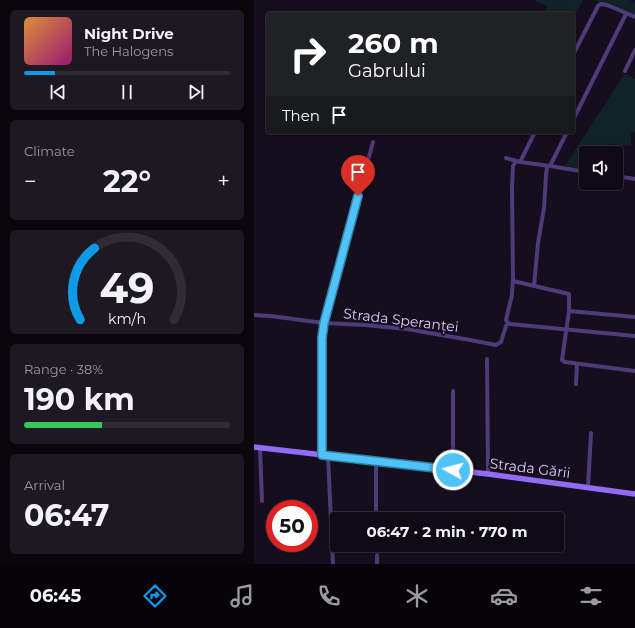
<!DOCTYPE html>
<meta charset="utf-8">
<style>
body{margin:0;font-family:Montserrat,sans-serif;background:#1e1823;color:#f1f3f6;height:100vh;display:flex;flex-direction:column;font-size:15px;white-space:nowrap}
*{box-sizing:border-box;margin:0}
p{font-size:13px;color:#9c9aa1}
.icon{flex:none;width:22px;height:22px;fill:none;stroke:currentColor;stroke-width:2;stroke-linecap:round;stroke-linejoin:round}
.map{position:relative;flex:1;overflow:hidden}
.sheet{display:flex;flex-direction:column;gap:10px;padding:10px;background:#09060c;width:254px}
.sheet>*{flex:none}
.banner{position:absolute;left:12px;top:12px;width:309px;height:122px;border-radius:4px;box-shadow:0 2px 10px #0003,0 0 0 1px #302b35;background:#202124;color:#fff;overflow:hidden}
.fabs{position:absolute;left:325px;top:146px;display:grid;gap:8px}
.fabs a{display:grid;place-items:center;width:44px;height:44px;border-radius:4px;background:#100a16;box-shadow:0 2px 10px #0003,0 0 0 1px #302b35;font-size:20px}
.speed{position:absolute;left:12px;top:500px;display:flex;gap:8px;font-size:20px;font-weight:700;text-align:center}
.speed>*{display:grid;place-content:center;width:52px;height:52px;border-radius:50%;background:#100a16;box-shadow:0 2px 10px #0003,0 0 0 1px #302b35;line-height:1}
.speed .limit{border:6px solid #d22;background:#fff;color:#111}
.pin{position:absolute;display:grid;place-items:center;width:34px;height:34px;color:#fff;margin:-41px -17px;border-radius:50% 50% 50% 0;rotate:-45deg;box-shadow:0 0 4px #0007}
.pin .icon{rotate:45deg}
.me{position:absolute;width:44px;margin:-22px;rotate:277deg;stroke-linejoin:round;filter:drop-shadow(0 0 3px #0008)}
.turn{display:flex;align-items:center;gap:14px;height:84px;padding:0 16px;font-size:18px}
.turn .icon{width:52px;height:52px;stroke-width:2.5}
.turn b{display:block;font-size:28px;line-height:34px}
.then{display:flex;align-items:center;height:38px;padding:0 16px;background:#0003;gap:8px;font-size:15px}
.big{font-size:30px;font-weight:700;line-height:1.1}
.sheet .card{flex:1;display:flex;flex-direction:column;justify-content:center;gap:6px;min-width:0;padding:0 14px;border-radius:6px;background:#1e1823}
.sheet .dial{align-items:center;gap:0}
.dial svg{height:104px;overflow:visible;fill:none;stroke:#302b35;stroke-width:7;stroke-linecap:round;text-anchor:middle}
.dial text{fill:#f1f3f6;stroke:none}
.song{display:flex;align-items:center;gap:12px}
.cover{width:48px;height:48px;border-radius:6px;background:linear-gradient(135deg,hsl(30 70% 55%),hsl(320 70% 35%))}
.played{height:4px;border-radius:2px;background:linear-gradient(90deg,#0f9ae7 15%,#302b35 15%)}
.keys{display:flex;justify-content:space-around;direction:ltr}
.heat{display:flex;justify-content:space-between;align-items:center;font-size:22px;direction:ltr}
.charge{height:6px;border-radius:3px;background:linear-gradient(90deg,#34c759 38%,#302b35 0)}
.trip{position:absolute;left:76px;top:512px;width:234px;height:40px;border-radius:4px;background:#100a16;box-shadow:0 2px 10px #0003,0 0 0 1px #302b35;font-weight:700;line-height:40px;text-align:center}
.dock{display:flex;height:64px;justify-content:space-around;align-items:center;background:#060409;color:#9c9aa1}
.dock .icon{width:28px;height:28px}
.dock .selected{color:#0f9ae7}
.dock b{font-size:18px;color:#f1f3f6}
main{display:flex;flex:1;min-height:0}
.map>svg:first-child{display:block}
.green{fill:#112328}
.lines{fill:none;stroke-linecap:round;stroke-linejoin:round}
.canal{stroke:#0c1139;stroke-width:3.5}
.minor{stroke:#4e3b7a;stroke-width:4}
.secondary{stroke:#926bf6;stroke-width:5.5}
.route-casing{stroke:#337fa1;stroke-width:10}
.route{stroke:#4fc3f7;stroke-width:7}
.labels{text-anchor:middle;dominant-baseline:central;stroke-width:4;stroke-linejoin:round;paint-order:stroke}
.street-label{font-size:14px;fill:#dfcefc;stroke:#150e1e}
</style>
<main>
<section class="sheet">
<div class="card">
<div class="song"><i class="cover"></i><div><b>Night Drive</b><p>The Halogens</p></div></div>
<div class="played"></div>
<div class="keys"><svg class="icon" aria-label="previous" viewBox="0 0 24 24"><path d="M18 5L8 12l10 7zM5 5v14"/></svg><svg class="icon" aria-label="pause" viewBox="0 0 24 24"><path d="M8 5v14M16 5v14"/></svg><svg class="icon" aria-label="next" viewBox="0 0 24 24"><path d="M6 5l10 7-10 7zM19 5v14"/></svg></div>
</div>
<div class="card"><p>Climate</p>
<div class="heat"><a>−</a><b class="big">22°</b><a>+</a></div>
</div>
<div class="card dial"><svg viewBox="0 0 100 80">
<path d="M14 69A42 42 0 1 1 86 69"/>
<path d="M14 69A42 42 0 0 1 25 14" stroke="#0f9ae7"/>
<text x="50" y="56" font-size="32" font-weight="700">49</text>
<text x="50" y="72" font-size="11">km/h</text>
</svg></div>
<div class="card"><p>Range · 38%</p><b class="big">190 km</b><div class="charge"></div></div>
<div class="card"><p>Arrival</p><b class="big">06:47</b></div>
</section>
<div class="map">
<svg width="381" height="564" viewBox="0 0 381 564">
<rect width="100%" height="100%" fill="#150e1e"/>
<g class="green">
<polygon points="280,0 329,0 319,19 319,14 290,14 293,6"/>
<polygon points="340,0 381,0 381,17"/>
<polygon points="371,73 381,79 381,132 377,133 377,146 356,144 343,153 332,153 332,170 311,166"/>
</g>
<g class="lines">
<polyline class="canal" points="378,0 381,1"/>
<g class="minor">
<polyline points="319,55 344,6 347,4 353,5 381,17"/>
<polyline points="371,71 381,50"/>
<polyline points="319,120 372,14"/>
<polyline points="252,158 266,162 296,166 332,172"/>
<polyline points="262,161 259,166 258,188 259,278 258,295 252,320 254,323 256,324 381,336"/>
<polyline points="266,162 281,132"/>
<polyline points="296,166 313,132"/>
<polyline points="362,176 381,179"/>
<polyline points="259,281 315,294 315,311 308,360 311,362 381,371"/>
<polyline points="280,286 284,243 290,208 292,176 293,166"/>
<polyline points="315,311 381,317"/>
<polyline points="0,315 16,316 70,323 111,325 153,329 216,340 242,345 247,342 252,326 254,323"/>
<polyline points="233,359 234,474"/>
<polyline points="322,384 323,364"/>
<polyline points="199,391 199,470"/>
<polyline points="6,448 8,501"/>
<polyline points="69,455 68,338 70,323 119,142"/>
<polyline points="74,456 79,564"/>
<polyline points="334,487 337,433"/>
<polyline points="122,519 122,461"/>
<polyline points="123,555 123,564"/>
</g>
<polyline class="secondary" points="0,447 234,474 381,494"/>
</g>
<g class="lines">
<defs>
<polyline id="route" points="104,196 70,323 68,338 68,455 199,470"/>
</defs>
<use href="#route" class="route-casing"/>
<use href="#route" class="route"/>
</g>
<g class="labels">
<g class="street-label">
<text transform="translate(147 320) rotate(7)">Strada Speranței</text>
<text transform="translate(276 468) rotate(7)">Strada Gării</text>
</g>
</g>
</svg>
<div class="fabs">
<a><svg class="icon" aria-label="sound" viewBox="0 0 24 24"><path d="M4 9h4l5-4v14l-5-4H4zM17 9q2 3 0 6"/></svg></a>
</div>
<div class="speed"><div class="limit">50</div></div>
<div class="pin" style="left:104px;top:196px;background:#d93025"><svg class="icon" aria-label="arrive" viewBox="0 0 24 24"><path d="M6 21V4h12l-3 4 3 4H6"/></svg></div>
<svg class="me" style="left:199px;top:470px" viewBox="-20 -20 40 40"><circle r="17" fill="#4fc3f7" stroke="#fff" stroke-width="3"/><path d="M0-11L8 9 0 5-8 9z" fill="#fff"/></svg>
<div class="trip">06:47 · 2 min · 770 m</div>
<div class="banner">
<div class="turn"><svg class="icon" aria-label="right" viewBox="0 0 24 24"><path d="M7 20v-9h11M14 6l5 5-5 5"/></svg><div><b>260 m</b>Gabrului</div></div>
<div class="then">Then<svg class="icon" aria-label="arrive" viewBox="0 0 24 24"><path d="M6 21V4h12l-3 4 3 4H6"/></svg></div>
</div>
</div>
</main>
<nav class="dock">
<b>06:45</b>
<svg class="icon selected" aria-label="directions" viewBox="0 0 24 24"><path d="M12 3l9 9-9 9-9-9zM9 14v-3h6M13 9l2 2-2 2"/></svg>
<svg class="icon" aria-label="music" viewBox="0 0 24 24"><path d="M9 18V5l10-2v13"/><circle cx="6" cy="18" r="3"/><circle cx="16" cy="16" r="3"/></svg>
<svg class="icon" aria-label="phone" viewBox="0 0 24 24"><path d="M5 4h4l2 5-3 2q2 4 5 5l2-3 5 2v4C11 20 4 13 5 4z"/></svg>
<svg class="icon" aria-label="climate" viewBox="0 0 24 24"><path d="M12 3v18M4 7l16 10M4 17L20 7"/></svg>
<svg class="icon" aria-label="car" viewBox="0 0 24 24"><path d="M5 17H2v-5l4-1 3-4h7l3 4 3 1v5h-3M9 17h6M6 11h13"/><circle cx="7" cy="17" r="2"/><circle cx="17" cy="17" r="2"/></svg>
<svg class="icon" aria-label="filters" viewBox="0 0 24 24"><path d="M4 7h16M4 17h16"/><circle cx="9" cy="7" r="2"/><circle cx="15" cy="17" r="2"/></svg>
</nav>
